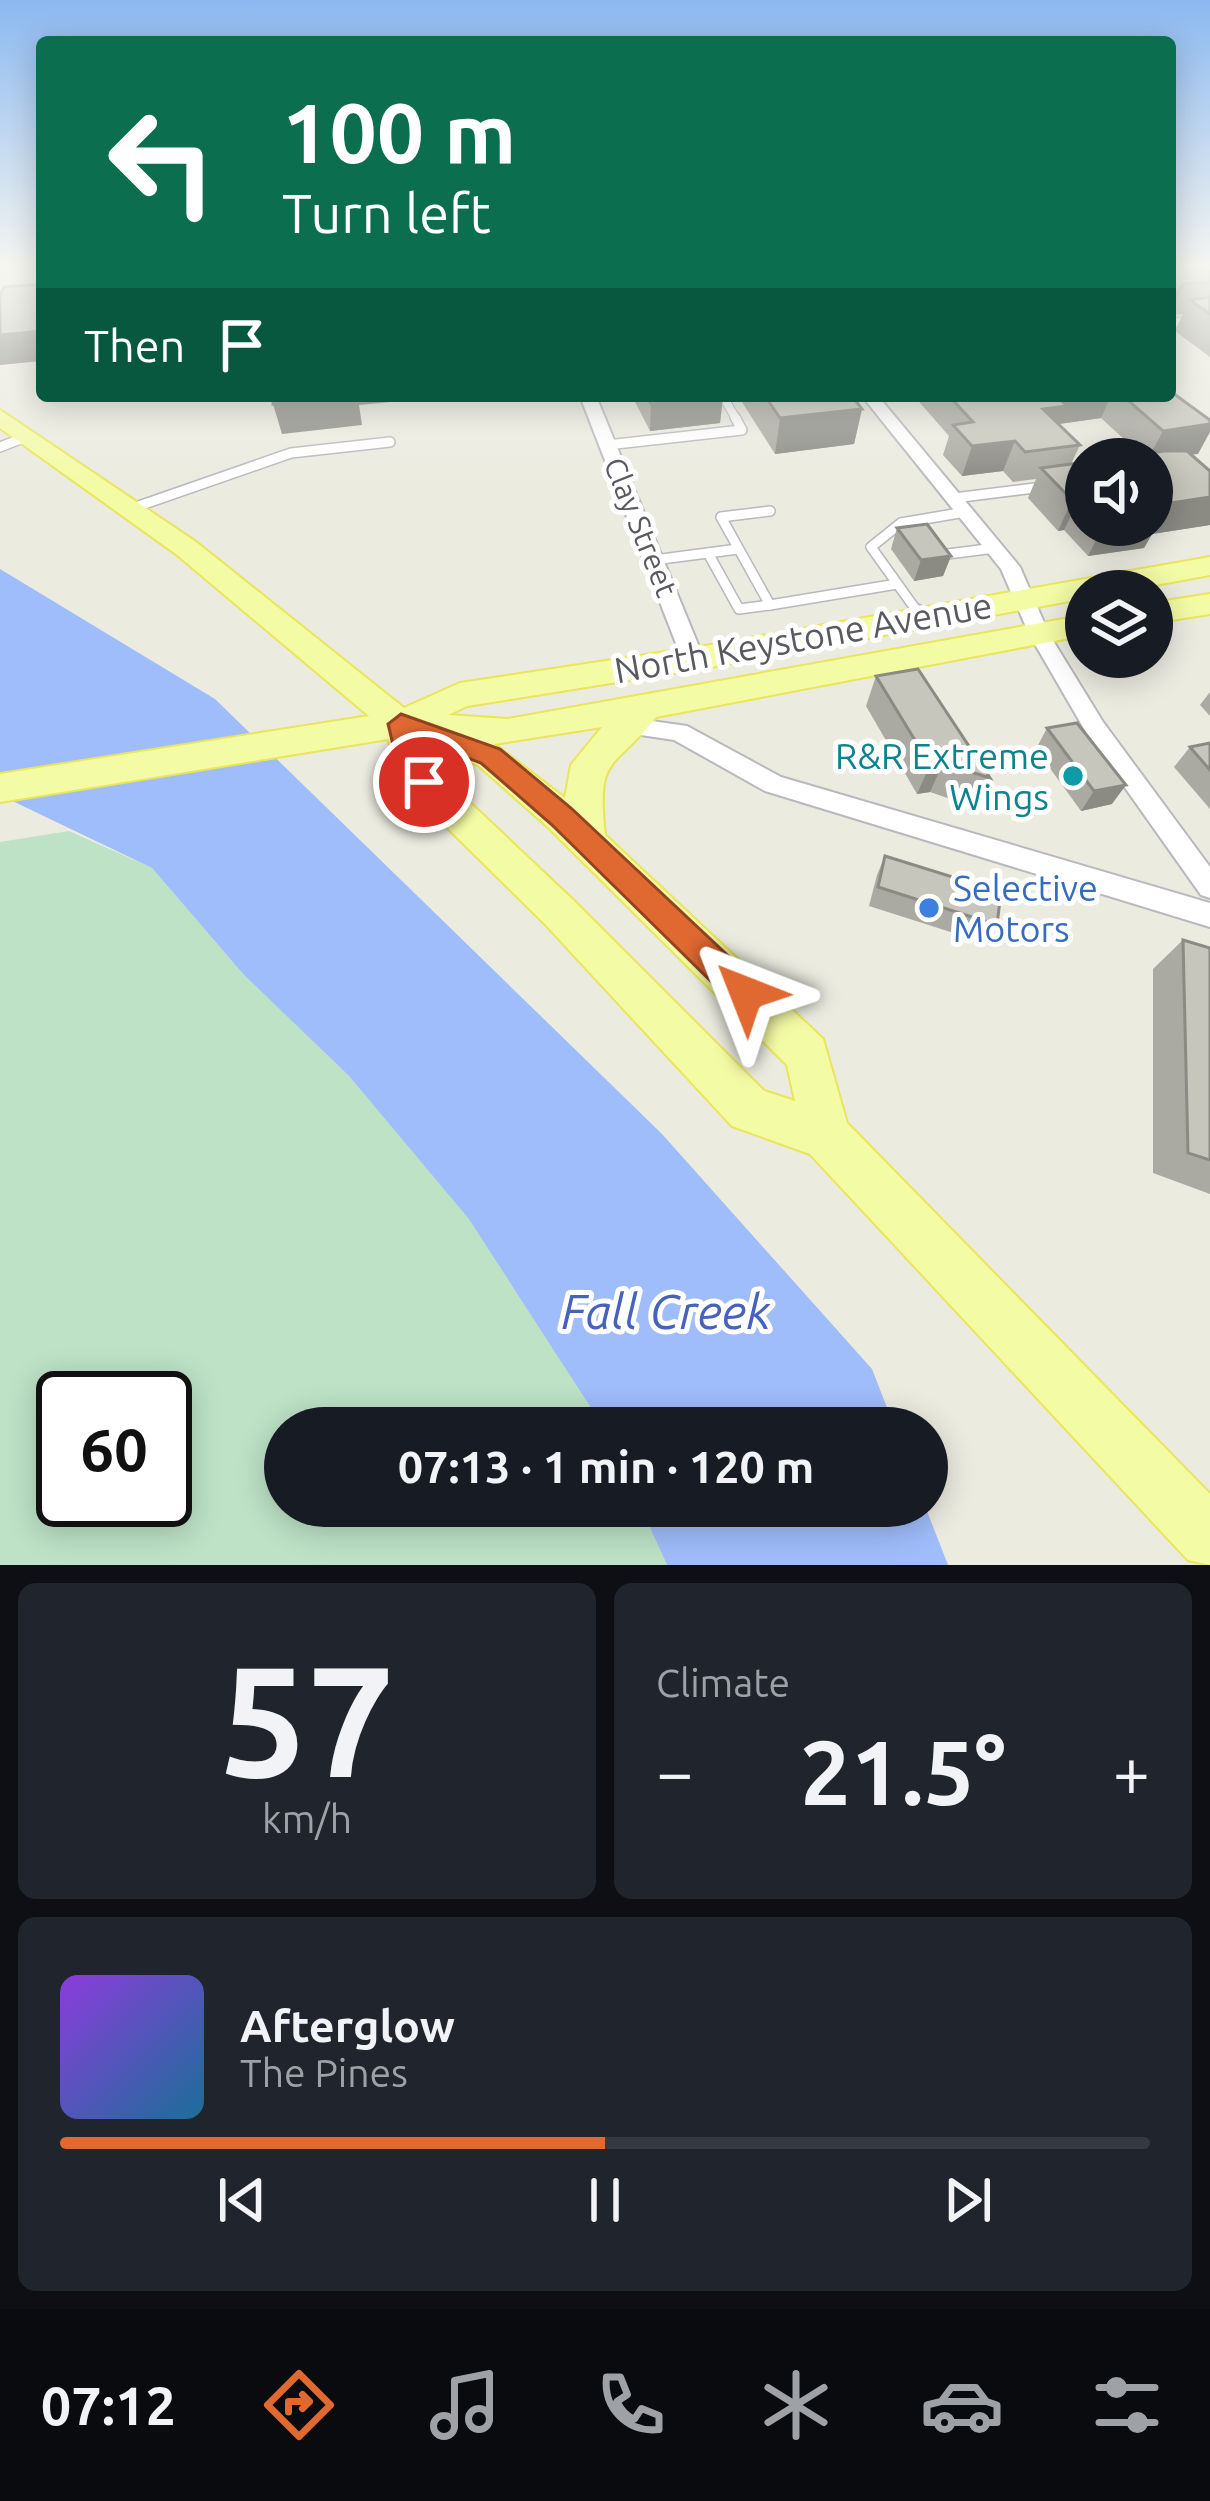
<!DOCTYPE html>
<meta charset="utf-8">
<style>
body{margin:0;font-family:Ubuntu,sans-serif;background:#20242c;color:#f1f3f6;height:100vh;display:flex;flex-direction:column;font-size:45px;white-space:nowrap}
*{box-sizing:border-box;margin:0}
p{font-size:39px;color:#9ea1a6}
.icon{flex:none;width:66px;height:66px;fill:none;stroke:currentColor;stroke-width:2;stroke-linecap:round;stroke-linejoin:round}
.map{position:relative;height:1565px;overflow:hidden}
.panel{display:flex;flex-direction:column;gap:18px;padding:18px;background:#0d0f14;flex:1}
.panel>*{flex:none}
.top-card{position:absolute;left:36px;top:36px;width:1140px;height:366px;border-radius:12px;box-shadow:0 6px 30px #0003;background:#0b6e4f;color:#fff;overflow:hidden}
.controls{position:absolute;left:1065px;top:438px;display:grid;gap:24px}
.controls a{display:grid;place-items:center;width:108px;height:108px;border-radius:50%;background:#171b24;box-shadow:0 6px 30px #0003;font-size:60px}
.speed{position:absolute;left:36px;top:1371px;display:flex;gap:24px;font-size:60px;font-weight:700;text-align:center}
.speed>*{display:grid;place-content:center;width:156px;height:156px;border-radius:50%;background:#171b24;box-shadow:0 6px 30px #0003;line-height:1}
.speed .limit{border:6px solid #111;border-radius:18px;background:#fff;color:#111}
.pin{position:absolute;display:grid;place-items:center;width:102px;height:102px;color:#fff;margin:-51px;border:6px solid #fff;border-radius:50%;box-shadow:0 3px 12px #0007}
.me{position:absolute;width:132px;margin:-66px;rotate:315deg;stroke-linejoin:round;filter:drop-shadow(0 0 9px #0008)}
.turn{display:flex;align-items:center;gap:42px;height:252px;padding:0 48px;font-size:54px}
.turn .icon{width:156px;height:156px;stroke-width:2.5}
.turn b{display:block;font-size:84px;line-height:102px}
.then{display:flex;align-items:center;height:114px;padding:0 48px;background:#0003;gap:24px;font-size:45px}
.big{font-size:90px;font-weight:700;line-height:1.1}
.panel .card{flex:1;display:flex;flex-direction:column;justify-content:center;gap:18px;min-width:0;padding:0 42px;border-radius:18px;background:#20242c}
.panel .dial{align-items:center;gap:0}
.dial b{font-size:156px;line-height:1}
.song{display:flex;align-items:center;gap:36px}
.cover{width:144px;height:144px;border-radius:18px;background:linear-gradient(135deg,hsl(270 70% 55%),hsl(200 70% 35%))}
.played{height:12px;border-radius:6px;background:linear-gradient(90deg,#e06931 50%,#363941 50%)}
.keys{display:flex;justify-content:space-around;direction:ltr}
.heat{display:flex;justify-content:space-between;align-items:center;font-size:66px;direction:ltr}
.panel .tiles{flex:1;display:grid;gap:18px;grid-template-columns:1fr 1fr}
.card:last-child{grid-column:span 2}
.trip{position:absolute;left:264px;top:1407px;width:684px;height:120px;border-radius:60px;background:#171b24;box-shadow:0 6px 30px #0003;font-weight:700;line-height:120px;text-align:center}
.tab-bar{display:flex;height:192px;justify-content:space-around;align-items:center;background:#090b0e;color:#9ea1a6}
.tab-bar .icon{width:84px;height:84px}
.tab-bar .on{color:#e06931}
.tab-bar b{font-size:54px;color:#f1f3f6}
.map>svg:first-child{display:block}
.green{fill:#bde2c6;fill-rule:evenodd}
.water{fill:#a0bdfb}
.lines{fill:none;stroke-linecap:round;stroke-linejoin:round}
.service-far2-casing{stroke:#b8b8be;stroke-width:10}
.service-far1-casing{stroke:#b8b8be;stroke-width:12}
.service-casing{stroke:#b8b8be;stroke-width:16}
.minor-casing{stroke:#b8b8be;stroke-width:4}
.primary-casing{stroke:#eae55a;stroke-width:4}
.service-far2{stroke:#fff;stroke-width:8}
.service-far1{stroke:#fff;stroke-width:9}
.service{stroke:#fff;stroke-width:12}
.minor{fill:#fff;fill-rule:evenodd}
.primary{fill:#f4fba5;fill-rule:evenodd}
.wall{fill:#aaaaa2;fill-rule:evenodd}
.shaded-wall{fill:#8b8b84}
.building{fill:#c6c6bc;stroke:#8b8b84;stroke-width:3}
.route{fill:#e06931;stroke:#924420;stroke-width:3}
.culture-dot{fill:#0f9aa8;stroke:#fff;stroke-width:4.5}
.shop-dot{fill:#3f7fe0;stroke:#fff;stroke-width:4.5}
.labels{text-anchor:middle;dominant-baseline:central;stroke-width:10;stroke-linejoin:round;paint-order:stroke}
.far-street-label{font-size:30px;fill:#595a60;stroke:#fff}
.street-label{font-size:36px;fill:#595a60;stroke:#fff}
.culture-label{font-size:36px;fill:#0d838f;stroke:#fff;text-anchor:end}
.shop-label{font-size:36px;fill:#366cbe;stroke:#fff;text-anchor:start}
.near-water-label{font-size:48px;font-style:italic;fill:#4562bc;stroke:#fff}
</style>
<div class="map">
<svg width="1210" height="1565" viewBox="0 0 1210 1565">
<rect width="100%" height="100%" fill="#ebebe0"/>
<path class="green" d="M69,831L152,868L244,975L349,1076L470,1219L604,1428H285V1506H640L667,1565H0V842ZM63,1398H165V1500H63Z"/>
<g class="water">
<polygon points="0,569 215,699 662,1134 872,1369 895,1428 604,1428 469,1219 349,1076 244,975 152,868 0,795"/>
<polygon points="640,1506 925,1506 948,1565 667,1565"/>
</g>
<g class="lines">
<defs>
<g id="service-far2">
<polyline points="1170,323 1210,318"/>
<polyline points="731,396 723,397 737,420"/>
</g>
<g id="service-far1">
<polyline points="607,445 742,430 735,417"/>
<polyline points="0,447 28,436"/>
<polyline points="954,498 1043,487"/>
<polyline points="133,508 291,453 390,442"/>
<polyline points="770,511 721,517 770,605 897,584"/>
<polyline points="708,553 739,609 770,605"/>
<polyline points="940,555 995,548"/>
<polyline points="654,560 738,549"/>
<polyline points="919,614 871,547 901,523 965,512"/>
</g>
<polyline id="service" points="917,611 920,616"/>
<g id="minor">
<polygon points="580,396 596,396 704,659 701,664 693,666 682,659"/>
<polygon points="862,396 878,396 1020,567 1049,634 1103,722 1210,867 1210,898 1201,895 1087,734 1029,634 1001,569"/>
<polygon points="616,716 687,726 781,777 1210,903 1210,927 765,791 674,740 608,730 605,724"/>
</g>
<g id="primary">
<path d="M0,410L196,542L404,708L460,683L711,645L1210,557V575L1123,591H1086V598L711,667L467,706L448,715L508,719L1086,615V635L656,717C613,772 596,753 605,835L823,1039L847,1123L1210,1494V1565L1188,1560L810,1154L732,1126L545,924L402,783L388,739L0,802V774L369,716L176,554L0,428ZM602,727L571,765L565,798L494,744ZM425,746L478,765L548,827L787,1065L795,1101L764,1091L573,900L431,766Z"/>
<polygon points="1210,594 1210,614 1152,623 1152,603"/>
</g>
</defs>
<use href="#service-far2" class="service-far2-casing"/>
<use href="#service-far1" class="service-far1-casing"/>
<use href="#service" class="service-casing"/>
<use href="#minor" class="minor-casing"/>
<use href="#primary" class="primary-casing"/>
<use href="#service-far2" class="service-far2"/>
<use href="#service-far1" class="service-far1"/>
<use href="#service" class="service"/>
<use href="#minor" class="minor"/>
<use href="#primary" class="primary"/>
</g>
<g class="wall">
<polygon points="1170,266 1210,266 1210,357 1175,331 1183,314 1170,315"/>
<polygon points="632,396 723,396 720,423 650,431"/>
<polygon points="742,396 852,396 862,409 854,444 775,454 742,402"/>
<path d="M914,396H1170L1198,454H1191L1210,471V525L1152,534L1144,548L1088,556L1064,530L1058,531L1028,498L1036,479L1013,482L1003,471L962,476L943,455L949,436ZM1101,418L1140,454L1152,525H1086V462L1071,464L1080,445L1059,424Z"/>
<polygon points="897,528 951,556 943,576 914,581 891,549"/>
<polygon points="876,676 990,778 974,807 930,792 917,794 866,706"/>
<polygon points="1210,692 1210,716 1200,705"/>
<polygon points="1047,728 1112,804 1081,811 1036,749"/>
<polygon points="1210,743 1210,809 1174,767 1190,747"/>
<polygon points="885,856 997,925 985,943 869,906 877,875"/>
<polygon points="1183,940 1210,948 1210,1194 1153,1173 1153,969"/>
</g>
<g class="shaded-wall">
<polygon points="1184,284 1170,313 1170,305 1177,291"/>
<polygon points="42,331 42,361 0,365 0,335"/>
<polygon points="348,396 390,396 390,402 359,405 362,425 282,434 273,404"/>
<polygon points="723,396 720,423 650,431 651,404"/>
<polygon points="1056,396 1111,396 1101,418 1059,424 1043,409"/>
<polygon points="862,409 854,444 775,454 780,418"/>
<polygon points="1210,424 1210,432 1198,454 1148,459 1163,431"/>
<polygon points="1015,441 1003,471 962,476 972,446"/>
<polygon points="1210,497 1210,525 1152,534 1144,548 1088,556 1104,525 1152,525 1152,506"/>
<polygon points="1072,500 1079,500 1064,530 1058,531"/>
<polygon points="951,556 943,576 914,581 921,560"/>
<polygon points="943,763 930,792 917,794 930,765"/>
<polygon points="1126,785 1112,804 1081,811 1094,791"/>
</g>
<g class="building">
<polygon points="1170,266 1210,266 1210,282 1184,284 1177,291 1170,286"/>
<polygon points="42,284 42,331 0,335 0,295 4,287"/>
<polygon points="1210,297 1210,314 1190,300"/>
<polygon points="1170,391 1210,420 1210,424 1163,431 1123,396 1170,396"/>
<polygon points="273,396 348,396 273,404"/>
<polygon points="647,396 723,396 651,404"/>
<polygon points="765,396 852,396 862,409 780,418"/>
<polygon points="949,396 1060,396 1056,396 1067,406 1043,409 1080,445 1025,452 1015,441 972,446 953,425 973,422"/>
<polygon points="1164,451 1187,451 1210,471 1210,497 1152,506 1152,459 1104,459"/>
<polygon points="1086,462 1086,507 1079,500 1072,500 1041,468"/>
<polygon points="1152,508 1162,517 1152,518"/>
<polygon points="927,524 951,556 921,560 897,528"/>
<polygon points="918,669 990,778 943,763 930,765 876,676"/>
<polygon points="1077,723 1126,785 1094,791 1047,728"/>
<polygon points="1210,743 1210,770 1190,747"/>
<polygon points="885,856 1001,892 997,925 878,887"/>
<polygon points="1183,940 1210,948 1210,1160 1188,1153"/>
</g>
<linearGradient id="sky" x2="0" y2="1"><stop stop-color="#8bb8f0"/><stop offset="0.55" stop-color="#f6f6f1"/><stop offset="1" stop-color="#f6f6f1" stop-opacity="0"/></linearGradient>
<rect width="1210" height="485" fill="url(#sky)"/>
<path class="route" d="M401,714L500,749L571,808L757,983L762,993L757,1004L746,1008L734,1004L551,824L481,763L419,740L427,768L438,782L424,793C396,783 395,749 388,724Z"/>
<circle class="culture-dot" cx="1073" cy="776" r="12"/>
<circle class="shop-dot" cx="929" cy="908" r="12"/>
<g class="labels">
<g class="far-street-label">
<text transform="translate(641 527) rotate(68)">Clay Street</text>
</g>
<g class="street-label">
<text transform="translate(803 637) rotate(-10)">North Keystone Avenue</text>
</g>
<g class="culture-label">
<text x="1049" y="755">R&amp;R Extreme<tspan x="1049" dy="41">Wings</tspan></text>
</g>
<g class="shop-label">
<text x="953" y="887">Selective<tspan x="953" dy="41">Motors</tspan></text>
</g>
<g class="near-water-label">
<text x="666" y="1311">Fall Creek</text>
</g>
</g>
</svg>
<div class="controls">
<a><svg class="icon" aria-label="sound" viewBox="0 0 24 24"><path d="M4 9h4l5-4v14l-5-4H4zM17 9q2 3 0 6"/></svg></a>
<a><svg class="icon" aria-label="layers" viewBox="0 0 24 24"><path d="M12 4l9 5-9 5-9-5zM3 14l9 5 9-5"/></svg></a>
</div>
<div class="speed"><div class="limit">60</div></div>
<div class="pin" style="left:424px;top:782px;background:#d93025"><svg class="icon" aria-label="arrive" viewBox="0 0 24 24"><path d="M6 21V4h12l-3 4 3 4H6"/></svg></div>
<svg class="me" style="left:746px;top:993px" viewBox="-20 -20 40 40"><path d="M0-17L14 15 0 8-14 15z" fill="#e06931" stroke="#fff" stroke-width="4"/></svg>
<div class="trip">07:13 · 1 min · 120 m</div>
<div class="top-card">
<div class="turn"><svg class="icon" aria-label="left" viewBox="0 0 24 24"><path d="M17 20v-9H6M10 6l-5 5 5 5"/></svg><div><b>100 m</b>Turn left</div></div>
<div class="then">Then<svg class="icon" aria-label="arrive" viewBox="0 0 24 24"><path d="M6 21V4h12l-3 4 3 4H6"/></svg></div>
</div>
</div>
<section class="panel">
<div class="tiles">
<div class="card dial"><b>57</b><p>km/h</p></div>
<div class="card"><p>Climate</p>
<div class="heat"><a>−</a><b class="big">21.5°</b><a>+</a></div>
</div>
<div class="card">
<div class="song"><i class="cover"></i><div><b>Afterglow</b><p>The Pines</p></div></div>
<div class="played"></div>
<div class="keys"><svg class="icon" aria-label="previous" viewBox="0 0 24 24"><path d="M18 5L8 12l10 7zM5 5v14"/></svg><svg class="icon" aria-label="pause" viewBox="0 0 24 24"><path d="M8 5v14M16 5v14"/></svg><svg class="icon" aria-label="next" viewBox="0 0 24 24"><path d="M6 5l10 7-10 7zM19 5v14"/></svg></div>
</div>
</div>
</section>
<nav class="tab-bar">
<b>07:12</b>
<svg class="icon on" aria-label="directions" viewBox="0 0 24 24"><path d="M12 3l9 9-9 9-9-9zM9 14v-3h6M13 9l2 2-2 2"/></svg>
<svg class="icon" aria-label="music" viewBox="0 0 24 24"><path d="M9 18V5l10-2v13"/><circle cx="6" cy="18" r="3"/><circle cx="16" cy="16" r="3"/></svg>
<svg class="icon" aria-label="phone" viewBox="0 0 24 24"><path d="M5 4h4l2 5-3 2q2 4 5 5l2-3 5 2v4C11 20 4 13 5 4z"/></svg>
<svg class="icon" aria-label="climate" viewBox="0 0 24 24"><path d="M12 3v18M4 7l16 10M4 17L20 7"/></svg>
<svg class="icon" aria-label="car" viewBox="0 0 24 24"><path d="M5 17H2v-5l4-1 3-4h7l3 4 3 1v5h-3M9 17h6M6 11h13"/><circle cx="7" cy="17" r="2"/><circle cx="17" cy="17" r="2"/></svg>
<svg class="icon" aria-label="filters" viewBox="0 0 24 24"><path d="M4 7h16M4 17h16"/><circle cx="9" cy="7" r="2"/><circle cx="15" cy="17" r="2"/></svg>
</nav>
